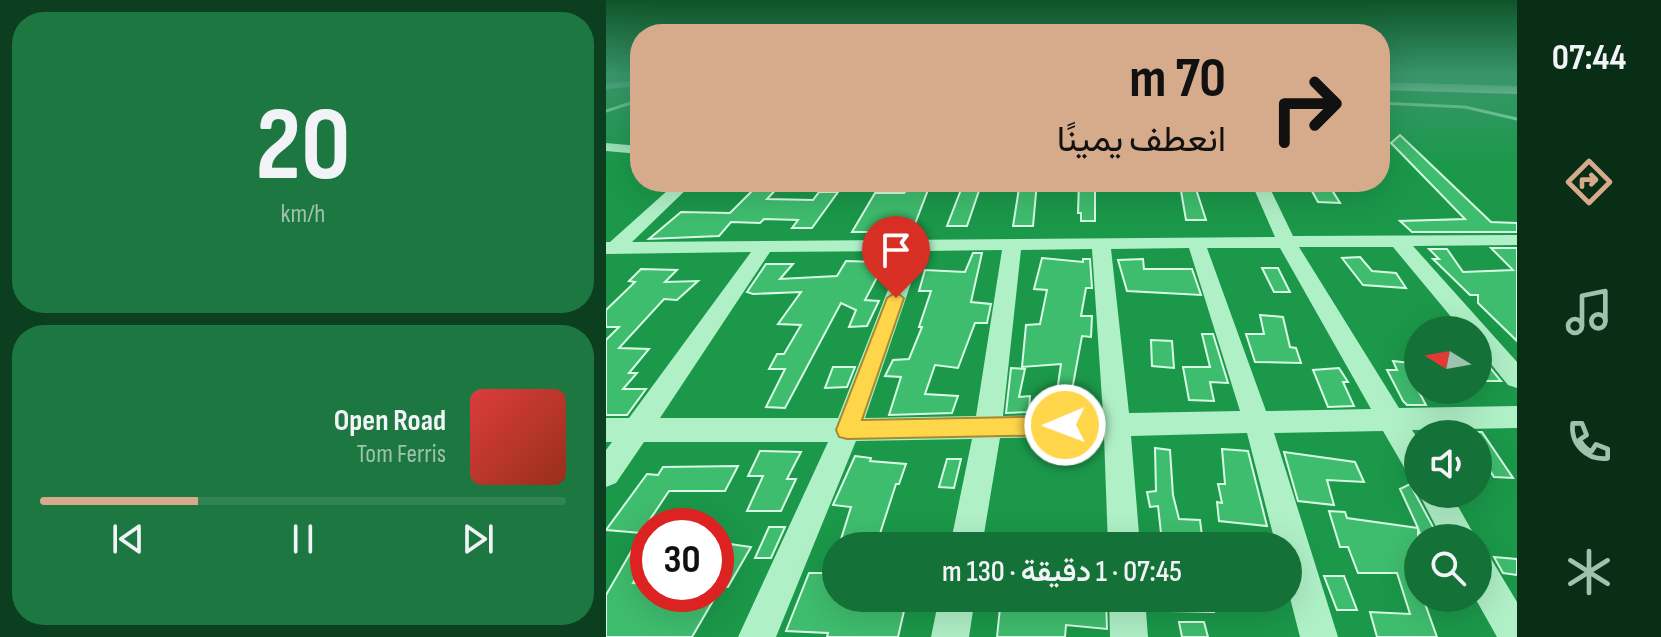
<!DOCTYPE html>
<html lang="ar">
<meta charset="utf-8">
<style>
body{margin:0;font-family:"Sofia Sans Condensed",Vazirmatn,sans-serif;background:#1d7740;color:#f1f3f6;direction:rtl;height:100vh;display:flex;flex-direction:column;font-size:30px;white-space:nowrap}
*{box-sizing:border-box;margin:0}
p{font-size:26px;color:#9dc2ae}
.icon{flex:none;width:44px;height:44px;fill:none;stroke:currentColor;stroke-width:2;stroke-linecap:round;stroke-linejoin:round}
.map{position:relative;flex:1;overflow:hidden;direction:ltr}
.panel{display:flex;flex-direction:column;gap:12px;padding:12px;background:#0b3f1f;width:606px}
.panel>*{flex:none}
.hud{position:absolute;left:24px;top:24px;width:760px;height:168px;border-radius:32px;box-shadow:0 8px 32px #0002;direction:rtl;background:#d6ab8b;color:#111;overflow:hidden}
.needle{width:52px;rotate:281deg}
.buttons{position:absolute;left:798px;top:316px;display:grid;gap:16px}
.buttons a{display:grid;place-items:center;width:88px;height:88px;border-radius:50%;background:#147238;box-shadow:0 8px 32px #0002;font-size:40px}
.speed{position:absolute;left:24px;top:508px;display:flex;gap:16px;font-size:40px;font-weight:700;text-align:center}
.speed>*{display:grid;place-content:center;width:104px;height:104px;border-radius:50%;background:#147238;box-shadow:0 8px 32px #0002;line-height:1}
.speed .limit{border:12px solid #d22;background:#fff;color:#111}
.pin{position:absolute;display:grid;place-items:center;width:68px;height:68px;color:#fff;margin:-82px -34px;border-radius:50% 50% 50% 0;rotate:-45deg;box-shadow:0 0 8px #0007}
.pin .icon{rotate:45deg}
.me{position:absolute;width:88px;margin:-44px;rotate:269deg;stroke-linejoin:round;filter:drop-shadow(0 0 6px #0008)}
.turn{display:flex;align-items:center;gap:28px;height:168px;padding:0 32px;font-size:36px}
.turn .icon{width:104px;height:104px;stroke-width:2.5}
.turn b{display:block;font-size:56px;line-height:68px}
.panel .widget{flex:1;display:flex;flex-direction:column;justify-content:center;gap:12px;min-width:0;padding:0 28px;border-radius:32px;background:#1d7740}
.panel .dial{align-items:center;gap:0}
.dial b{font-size:104px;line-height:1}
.song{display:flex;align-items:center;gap:24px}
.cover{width:96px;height:96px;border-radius:12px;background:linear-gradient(135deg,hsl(0 70% 55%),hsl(10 70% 35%))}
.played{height:8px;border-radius:4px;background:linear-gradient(90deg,#d6ab8b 30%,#338453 30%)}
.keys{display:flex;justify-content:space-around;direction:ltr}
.trip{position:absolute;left:216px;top:532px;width:480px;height:80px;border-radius:40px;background:#147238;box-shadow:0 8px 32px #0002;font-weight:600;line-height:80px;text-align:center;direction:rtl}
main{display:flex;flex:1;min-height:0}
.tabs{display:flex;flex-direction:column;width:144px;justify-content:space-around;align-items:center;background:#082e16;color:#9dc2ae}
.tabs .icon{width:56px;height:56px}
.tabs .selected{color:#d6ab8b}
.tabs b{font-size:36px;color:#f1f3f6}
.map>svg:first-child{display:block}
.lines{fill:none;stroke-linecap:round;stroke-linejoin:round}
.stream{stroke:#a3f2bf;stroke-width:3}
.building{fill:#3fbd6e;stroke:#d7fbe4;stroke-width:2}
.minor{fill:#b0f0c7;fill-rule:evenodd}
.major{fill:#f9fffc;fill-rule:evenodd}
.route{fill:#ffd54a;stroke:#a68a30;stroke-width:2}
</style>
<main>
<nav class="tabs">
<b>07:44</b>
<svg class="icon selected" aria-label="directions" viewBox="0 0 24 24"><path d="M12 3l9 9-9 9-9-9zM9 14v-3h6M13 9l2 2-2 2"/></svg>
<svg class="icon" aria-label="music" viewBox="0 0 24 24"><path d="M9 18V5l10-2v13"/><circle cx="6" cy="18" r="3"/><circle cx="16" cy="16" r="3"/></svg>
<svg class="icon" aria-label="phone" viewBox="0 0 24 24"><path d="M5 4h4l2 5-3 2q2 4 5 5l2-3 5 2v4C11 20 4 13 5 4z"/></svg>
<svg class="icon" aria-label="climate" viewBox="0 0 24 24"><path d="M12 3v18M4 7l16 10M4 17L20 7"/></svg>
</nav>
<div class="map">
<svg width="911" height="637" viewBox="0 0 911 637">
<rect width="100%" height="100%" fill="#1b984a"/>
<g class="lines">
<g class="stream">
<polyline points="774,103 859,107 911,119"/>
<polyline points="0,111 34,100"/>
</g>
</g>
<g class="building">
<polygon points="794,135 885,222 911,223 911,232 806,232 794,221 859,219 785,143"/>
<polygon points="155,182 177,182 161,199 207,200 213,192 232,192 206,228 186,228 192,220 158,219 154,223 125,222 113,236 43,239 75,212 124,213"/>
<polygon points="309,182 325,182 304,237 284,237 286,232 246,232 269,193 298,193"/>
<polygon points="358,182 376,182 361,226 341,226"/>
<polygon points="414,182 431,182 427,226 407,226"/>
<polygon points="473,182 489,182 489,221 475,221 475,213 472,213"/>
<polygon points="701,182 721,182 734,203 712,202"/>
<polygon points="574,185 589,186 600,220 580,220"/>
<polygon points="885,248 911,248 911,341 872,303 872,295 864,295 827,259 833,259 823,249 841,249 857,272 907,270"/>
<polygon points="367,253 376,253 365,302 385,304 381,323 369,323 352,368 329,365 319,394 352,396 346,413 283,415 295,377 279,376 287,360 303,359 316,327 313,327 325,291 313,291 319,270 359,272"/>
<polygon points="275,254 293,254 287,268 276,268 259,300 273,301 261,326 243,327 250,310 235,303 179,408 160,407 179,369 163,369 171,354 178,354 195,325 172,324 195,292 147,294 141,292 160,264 187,264 174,279 231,276 240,261 271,262"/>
<polygon points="754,257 766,271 790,273 800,288 757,285 736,258"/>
<polygon points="436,258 477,262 477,259 484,259 486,288 480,288 475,316 486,316 485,337 476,336 462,412 448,412 455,364 416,367 420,325 434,324 441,290 428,289"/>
<polygon points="537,259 538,269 586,269 595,295 521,291 512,260"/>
<polygon points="656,268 672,268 684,292 668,292"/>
<polygon points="35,269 71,270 59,282 92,281 71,300 58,299 13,348 43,349 23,373 31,373 17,389 40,389 21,415 0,415 0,340 13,327 0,327 0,310 29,282 23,281"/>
<polygon points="654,315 677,317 684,347 690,348 695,363 649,362 640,334 658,334"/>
<polygon points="596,334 607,334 622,383 604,382 608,401 583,400 577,367 604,367"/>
<polygon points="545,340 566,341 568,368 546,366"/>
<polygon points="872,353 895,381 872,381"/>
<polygon points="787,361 812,364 812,390 820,405 801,405 797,401 781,370 791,370"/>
<polygon points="227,367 249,367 241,387 219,388"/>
<polygon points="405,368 419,369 413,397 424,396 423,412 400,413"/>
<polygon points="733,368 742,382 737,382 748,406 722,407 707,370"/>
<polygon points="872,432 876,432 907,478 888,477 872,452"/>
<polygon points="549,448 564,450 567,495 573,519 594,520 597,544 556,542 552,506 544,507 541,492 550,491"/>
<polygon points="616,449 642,451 661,526 613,521 611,502 616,503 612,484 619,484"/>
<polygon points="154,451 195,452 181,479 190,479 175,511 141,511 157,476 142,476"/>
<polygon points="678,452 749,462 758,482 721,480 728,505 692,501"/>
<polygon points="249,456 265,458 264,461 300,464 293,484 290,484 270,546 237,546 240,539 235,539 245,507 227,505"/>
<polygon points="341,459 355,459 348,488 333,487"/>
<polygon points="132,466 119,491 63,491 35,533 0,530 41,474 52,475 57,467"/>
<polygon points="804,484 833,538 816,538 812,529 812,598 817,598 831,637 771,637 764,612 804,614 791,573 752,573 742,547 734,547 723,511 739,512 741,518 812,528 794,489"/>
<polygon points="163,527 179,527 165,558 149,558"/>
<polygon points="110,542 145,547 122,587 110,585"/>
<polygon points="42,549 42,555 27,583 42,584 42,594 111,594 86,637 0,637 0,595 26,550"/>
<polygon points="888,557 911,559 911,575 897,573"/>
<polygon points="203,573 230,573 230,598 277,601 278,598 301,598 292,637 221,637 222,633 180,631"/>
<polygon points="718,576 738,576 751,610 731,610"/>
<polygon points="395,598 500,598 501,629 460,625 459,637 391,637"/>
<polygon points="565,598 606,598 608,612 564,611"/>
<polygon points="573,622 598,622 602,637 576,637"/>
</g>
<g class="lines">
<g class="minor">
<polygon points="905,75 911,75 911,78 906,77"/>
<polygon points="34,80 34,86 0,89 0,83"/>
<polygon points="0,143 34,146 34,154 0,151"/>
<path d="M71,182H88L26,242L669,237L645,182H661L687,236L911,235V245L807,246L911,362V388L902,385L872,348V330H856L787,247H693L793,408L911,406V428L806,430L812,439V478L802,474L777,431L668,433L732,637H694L682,590V546H670L641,433L525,436L534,546H502L498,436L394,438L376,546H344L366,439L250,441L170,637H132L222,442H38L10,483L0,487V450L6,442H0V418H23L145,252L0,254V242H4ZM583,248L634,411L523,413L505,249ZM601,248H674L765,409L660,411ZM486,249L497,414L397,416L415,250ZM396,250L370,416L259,418L316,251ZM297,251L232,418H54L164,252Z"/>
<polygon points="813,494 845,494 870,538 836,538"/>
<polygon points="872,552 884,557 911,602 911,637 891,637 869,598 872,598"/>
<polygon points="333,598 369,598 363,637 325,637"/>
<polygon points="503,598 539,598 542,637 504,637"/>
</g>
<polygon class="major" points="774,82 911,86 911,94 774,90"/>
</g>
<linearGradient id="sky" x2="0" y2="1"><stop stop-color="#0f5429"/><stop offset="0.46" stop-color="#39966b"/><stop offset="1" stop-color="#39966b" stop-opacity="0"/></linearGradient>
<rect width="911" height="164" fill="url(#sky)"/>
<polygon class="route" points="290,292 298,298 256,420 459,416 467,419 471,425 467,432 459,435 241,439 233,437 230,430 281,298"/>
</svg>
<div class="buttons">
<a><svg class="needle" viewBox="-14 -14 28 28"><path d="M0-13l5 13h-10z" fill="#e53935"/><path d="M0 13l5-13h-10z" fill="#9dc2ae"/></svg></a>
<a><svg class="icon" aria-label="sound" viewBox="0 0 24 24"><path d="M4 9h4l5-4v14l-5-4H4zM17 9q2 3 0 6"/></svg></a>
<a><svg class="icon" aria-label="search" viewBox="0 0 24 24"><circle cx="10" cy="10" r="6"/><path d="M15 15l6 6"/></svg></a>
</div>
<div class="speed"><div class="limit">30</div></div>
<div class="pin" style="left:290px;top:298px;background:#d93025"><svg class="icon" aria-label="arrive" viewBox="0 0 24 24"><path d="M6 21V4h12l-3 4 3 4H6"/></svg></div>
<svg class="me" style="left:459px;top:425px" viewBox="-20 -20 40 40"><circle r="17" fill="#ffd54a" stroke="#fff" stroke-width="3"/><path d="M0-11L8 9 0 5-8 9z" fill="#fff"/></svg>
<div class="trip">07:45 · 1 دقيقة · 130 m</div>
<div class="hud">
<div class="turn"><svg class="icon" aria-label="right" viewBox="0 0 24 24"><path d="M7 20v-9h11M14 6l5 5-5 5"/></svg><div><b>70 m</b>انعطف يمينًا</div></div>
</div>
</div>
<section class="panel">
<div class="widget dial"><b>20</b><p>km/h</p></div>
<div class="widget">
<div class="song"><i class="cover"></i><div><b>Open Road</b><p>Tom Ferris</p></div></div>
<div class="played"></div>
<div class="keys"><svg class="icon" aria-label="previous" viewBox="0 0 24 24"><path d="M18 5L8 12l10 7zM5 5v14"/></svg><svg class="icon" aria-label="pause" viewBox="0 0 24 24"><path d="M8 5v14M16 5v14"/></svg><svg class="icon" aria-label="next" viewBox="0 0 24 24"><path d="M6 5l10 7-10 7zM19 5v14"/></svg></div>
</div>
</section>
</main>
